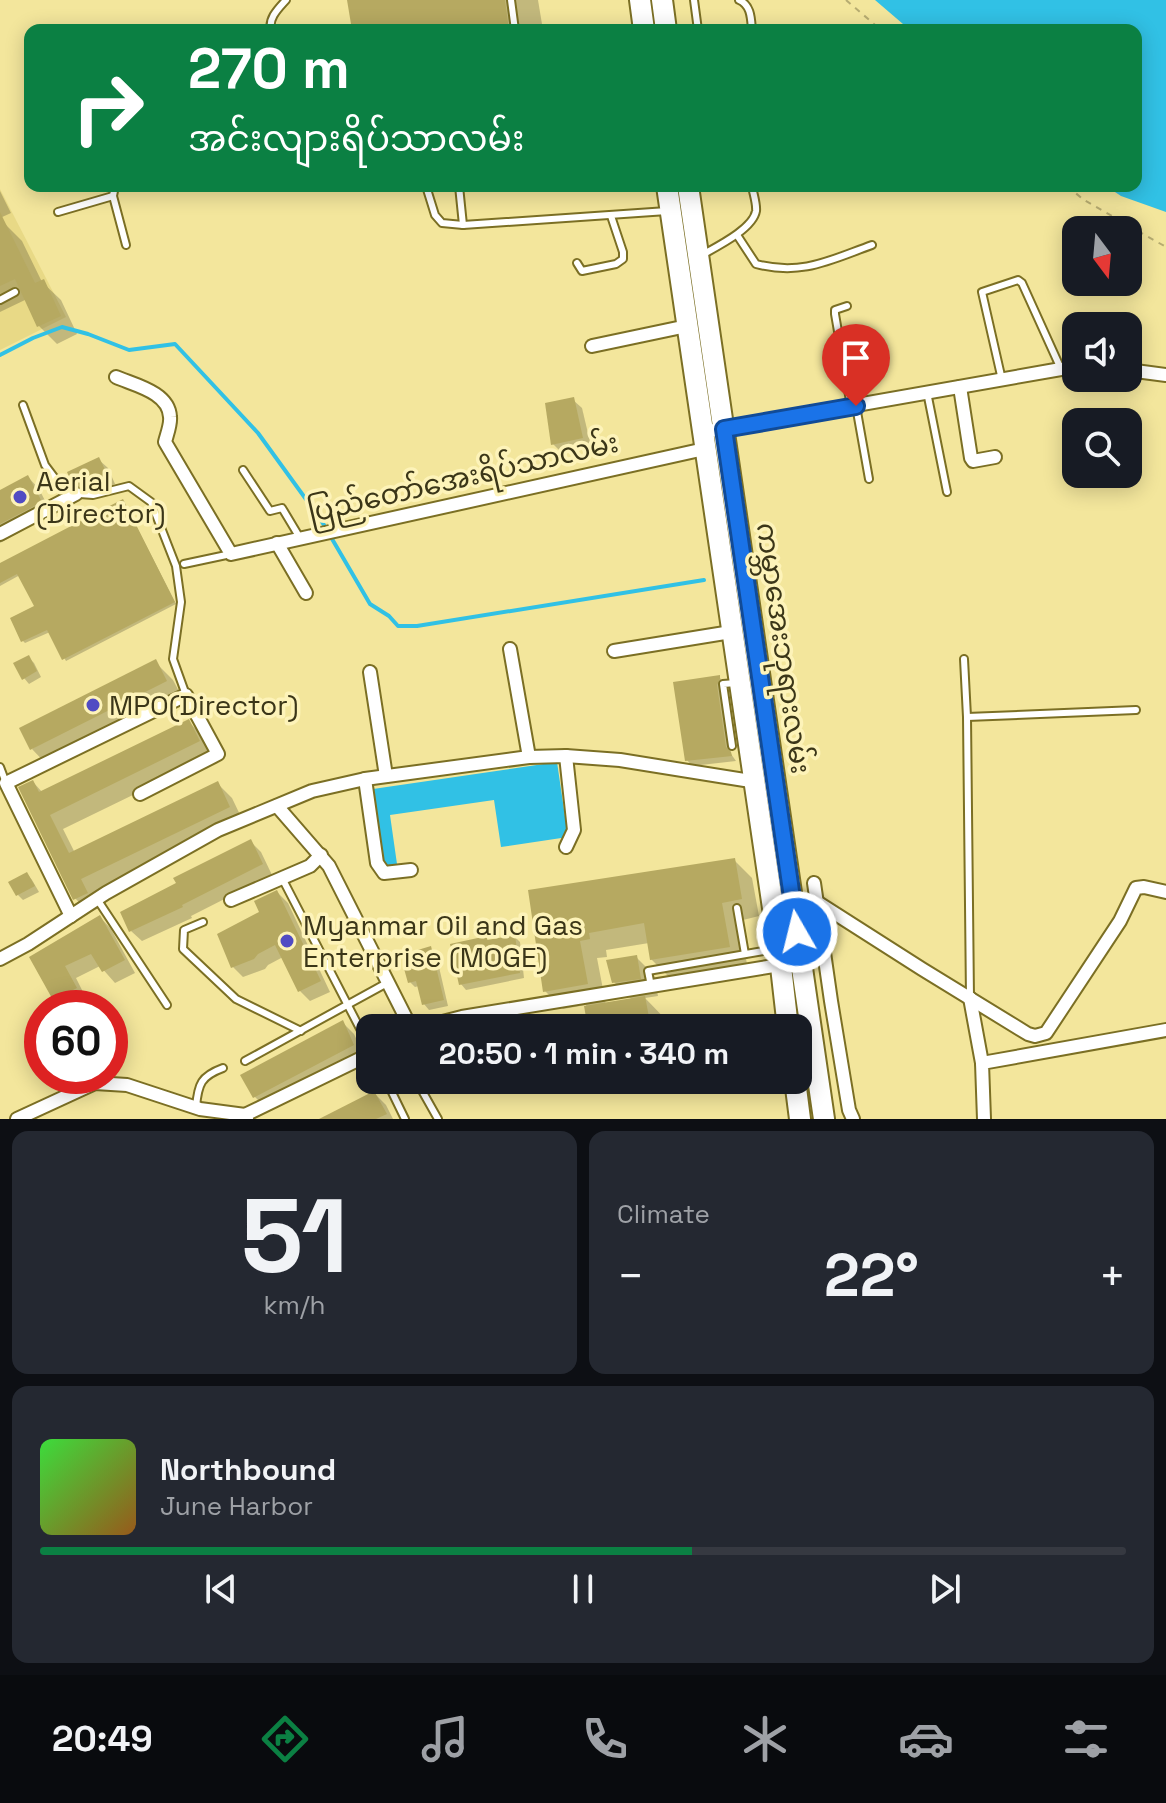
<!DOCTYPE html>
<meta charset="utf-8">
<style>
body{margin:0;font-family:"Space Grotesk","Noto Sans Myanmar",sans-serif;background:#242831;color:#f1f3f6;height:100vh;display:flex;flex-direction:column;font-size:30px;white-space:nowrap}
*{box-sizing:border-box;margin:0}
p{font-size:26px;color:#9ea1a6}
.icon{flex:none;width:44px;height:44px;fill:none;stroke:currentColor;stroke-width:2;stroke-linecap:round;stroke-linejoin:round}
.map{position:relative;height:1119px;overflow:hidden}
.drawer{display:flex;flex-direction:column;gap:12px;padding:12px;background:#0d0f14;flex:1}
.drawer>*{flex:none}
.hud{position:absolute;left:24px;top:24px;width:1118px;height:168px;border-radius:16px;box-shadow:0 4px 20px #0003;background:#0b8043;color:#fff;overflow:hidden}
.needle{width:52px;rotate:164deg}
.tools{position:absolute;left:1062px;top:216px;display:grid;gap:16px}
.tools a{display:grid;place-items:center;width:80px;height:80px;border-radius:16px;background:#171b24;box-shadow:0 4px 20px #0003;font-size:40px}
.speed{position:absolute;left:24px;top:990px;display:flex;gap:16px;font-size:40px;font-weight:700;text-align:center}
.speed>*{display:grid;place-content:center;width:104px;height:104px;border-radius:50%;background:#171b24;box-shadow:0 4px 20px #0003;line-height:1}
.speed .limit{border:12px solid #d22;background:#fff;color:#111}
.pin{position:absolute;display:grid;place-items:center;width:68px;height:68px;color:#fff;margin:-82px -34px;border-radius:50% 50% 50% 0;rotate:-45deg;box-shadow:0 0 8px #0007}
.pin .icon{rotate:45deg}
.me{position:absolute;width:88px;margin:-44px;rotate:352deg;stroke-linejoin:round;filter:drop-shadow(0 0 6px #0008)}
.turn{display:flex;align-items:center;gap:28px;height:168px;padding:0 32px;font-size:36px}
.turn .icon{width:104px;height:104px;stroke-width:2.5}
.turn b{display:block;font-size:56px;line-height:68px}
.big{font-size:60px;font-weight:700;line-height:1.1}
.drawer .card{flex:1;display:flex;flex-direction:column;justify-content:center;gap:12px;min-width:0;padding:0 28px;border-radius:16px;background:#242831}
.drawer .dial{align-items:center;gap:0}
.dial b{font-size:104px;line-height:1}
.song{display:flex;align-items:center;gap:24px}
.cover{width:96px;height:96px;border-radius:12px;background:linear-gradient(135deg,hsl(120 70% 55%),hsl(30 70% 35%))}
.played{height:8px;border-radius:4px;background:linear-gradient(90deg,#0b8043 60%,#363941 60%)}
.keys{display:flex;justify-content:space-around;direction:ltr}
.heat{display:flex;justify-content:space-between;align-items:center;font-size:44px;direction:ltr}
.drawer .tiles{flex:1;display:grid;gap:12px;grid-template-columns:1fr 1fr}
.card:last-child{grid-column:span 2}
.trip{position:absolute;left:356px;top:1014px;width:456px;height:80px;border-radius:16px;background:#171b24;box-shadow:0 4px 20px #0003;font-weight:700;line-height:80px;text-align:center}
.dock{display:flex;height:128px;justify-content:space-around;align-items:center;background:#090b0e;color:#9ea1a6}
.dock .icon{width:56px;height:56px}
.dock .active{color:#0b8043}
.dock b{font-size:36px;color:#f1f3f6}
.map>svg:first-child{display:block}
.built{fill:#e8d986}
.water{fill:#31c1e5}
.shadow{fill:#0003}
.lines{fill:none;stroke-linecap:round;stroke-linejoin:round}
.stream{stroke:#31c1e5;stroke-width:4}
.building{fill:#b6a961}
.service-casing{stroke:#7b6f24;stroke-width:10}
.minor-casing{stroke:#7b6f24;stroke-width:16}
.primary-casing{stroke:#7b6f24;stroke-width:24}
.path{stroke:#b7ac71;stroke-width:2;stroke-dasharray:6 6;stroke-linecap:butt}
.service{stroke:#fff;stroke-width:6}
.minor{stroke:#fff;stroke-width:12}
.primary{stroke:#fff;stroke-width:20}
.route-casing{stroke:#114b97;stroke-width:20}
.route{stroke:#1a73e8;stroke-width:14}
.poi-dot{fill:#514cc3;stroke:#fdf3b9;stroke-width:3}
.labels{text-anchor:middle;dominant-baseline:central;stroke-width:7;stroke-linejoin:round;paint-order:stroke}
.street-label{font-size:28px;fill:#3b3618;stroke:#fdf3b9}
.poi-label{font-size:28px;fill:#3b3618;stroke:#fdf3b9;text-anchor:start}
</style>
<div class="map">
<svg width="1166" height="1119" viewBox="0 0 1166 1119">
<rect width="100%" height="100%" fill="#f3e69c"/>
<polygon class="built" points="0,189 66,317 0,350"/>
<g class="water">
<polygon points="875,0 1166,0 1166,212 1121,196 1106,186 1136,186 1136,30 910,30"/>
<polygon points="557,762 568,837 501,847 494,800 390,815 397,864 384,866 373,789"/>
</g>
<g class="shadow">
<polygon points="349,0 538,0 543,30 354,30"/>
<polygon points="0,191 11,213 0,218"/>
<polygon points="4,223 22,241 42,282 61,300 77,334 57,344 39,326 27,299 0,312 0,225"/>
<polygon points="573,400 582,408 591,446 562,453 553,444"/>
<polygon points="99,460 108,468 115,484 91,495 84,494 75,484"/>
<polygon points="28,477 39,489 52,514 0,543 0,492"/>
<polygon points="125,504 176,604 66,661 50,632 25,643 23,641 37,607 20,575 0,586 0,564"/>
<polygon points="29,658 34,663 41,677 29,684 24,678"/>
<polygon points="155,662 173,680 183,699 49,767 32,749"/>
<polygon points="719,677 725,683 722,691 731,754 736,761 692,766 687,760"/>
<polygon points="188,721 203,736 213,756 63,829 75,853 218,784 232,798 243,821 94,893 101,907 89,913 75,898 33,782 43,793"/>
<polygon points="251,842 261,852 272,875 191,916 192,918 142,941 131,931 179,884"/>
<polygon points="734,860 752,878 759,916 739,921 747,964 669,977 651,959 649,943 606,950 607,957 597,958 606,1005 632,1000 614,982 636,957 654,975 658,996 645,998 674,1028 590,1028 586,1005 563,1009 545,991 530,892"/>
<polygon points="27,874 32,880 39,892 23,900 18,895"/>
<polygon points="277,892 288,903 330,992 310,1001 300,991 283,957 268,965 265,969 243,977 233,967"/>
<polygon points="100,917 111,929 135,973 115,983 100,966 76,978 87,1000 72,1008 64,1008 55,999 31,957"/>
<polygon points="515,937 520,942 524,978 466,990 461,984 486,938 489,941"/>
<polygon points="430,948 436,954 448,1006 429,1010 424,1004 419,986 415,987 410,982 416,964"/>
<polygon points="343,1023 354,1034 365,1057 266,1108 254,1096"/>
<polygon points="374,1093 386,1105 393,1119 323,1119"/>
</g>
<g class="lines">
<polyline class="stream" points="0,355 33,338 62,327 88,334 129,350 175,344 258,433 321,520 370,604 389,616 398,626 417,626 704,580"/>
</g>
<g class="building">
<polygon points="347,0 505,0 509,30 352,30"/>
<polygon points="0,212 35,283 44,279 61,316 37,327 15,279 0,286"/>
<polygon points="574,397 583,438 551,445 545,403"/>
<polygon points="99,457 108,476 82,487 73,486 67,472"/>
<polygon points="28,475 42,502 0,524 0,490"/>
<polygon points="123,499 175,602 62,660 47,630 21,642 10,618 34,606 17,574 0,583 0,563"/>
<polygon points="29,655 37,671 22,680 13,663"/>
<polygon points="156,659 167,681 30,750 19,728"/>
<polygon points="720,675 720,679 717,685 726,747 731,752 732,756 685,761 673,682"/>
<polygon points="189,719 200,741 50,815 69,853 218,781 230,807 81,879 88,893 73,900 18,787 33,780 39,792"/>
<polygon points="251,839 263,864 182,905 183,907 129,932 120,912 176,883 173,878"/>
<polygon points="735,858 742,899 722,903 730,947 650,960 644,923 589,933 590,939 580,941 588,984 543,992 528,890"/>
<polygon points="27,872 35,886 16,896 8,882"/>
<polygon points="277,890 321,981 298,992 275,945 258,954 254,959 231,968 217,934 259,912 254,901"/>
<polygon points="100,915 125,960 102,972 91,954 65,966 77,988 53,1000 29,957"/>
<polygon points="515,935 520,973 459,985 450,944 487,936 487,940"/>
<polygon points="431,946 444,1000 422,1005 416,981 408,983 403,965 413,963 411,952"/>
<polygon points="637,955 641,979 612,983 606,960"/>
<polygon points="645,996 651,1028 588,1028 584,1006"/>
<polygon points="527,1016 530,1028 476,1028 476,1024"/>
<polygon points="343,1020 354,1045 253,1098 240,1075"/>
<polygon points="374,1091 387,1114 376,1119 319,1119"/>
</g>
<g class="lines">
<defs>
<g id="service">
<polyline points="511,0 515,30"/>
<polyline points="694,0 698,30"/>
<path d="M739,0C751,5 751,18 752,30"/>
<path d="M271,30C268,18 279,8 286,0"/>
<polyline points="115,186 113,196 126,245"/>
<polyline points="426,186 435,215 442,223 463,225 667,211"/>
<polyline points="459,186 463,225"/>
<polyline points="58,212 113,196"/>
<path d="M737,235L756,264C802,276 830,260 872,245"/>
<path d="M702,255C716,247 753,229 756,211C757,204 753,193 752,186"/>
<polyline points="577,263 582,271 616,264 623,259 623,252 611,216"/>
<polyline points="0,300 15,292"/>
<polyline points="847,306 835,310 835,314 851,407"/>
<polyline points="1002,380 982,292 1018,280 1022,283 1061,369"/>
<polyline points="927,392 947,492"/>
<polyline points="23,405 45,465 66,493 93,495 129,486 151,502 176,566 181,602 173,659 186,695"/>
<polyline points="856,406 869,479"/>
<polyline points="243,470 270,511 282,508 300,538"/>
<polyline points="184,564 231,554"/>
<polyline points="964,659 967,717 970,998"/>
<polyline points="967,717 1136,710"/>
<polyline points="732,746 723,684 736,683"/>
<polyline points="0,767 6,783"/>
<polyline points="282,878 370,1048"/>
<polyline points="97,899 167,1005"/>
<polyline points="737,908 745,954"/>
<polyline points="203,922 184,930 183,949 236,999 301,1031"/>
<polyline points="651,986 648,971 775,949"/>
<polyline points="729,1028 785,1020"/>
<polyline points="245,1061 387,983"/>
<polyline points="386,1080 405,1119"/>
<polyline points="416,1080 438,1119"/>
<path d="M196,1107C198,1084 201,1076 223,1068"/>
</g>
<g id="minor">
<polyline points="592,346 687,326"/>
<polyline points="1128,370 1166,375"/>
<path d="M116,377C134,385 169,392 170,417C171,424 167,434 165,442L231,554L709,448"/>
<polyline points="960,387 971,458 973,461 995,457"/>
<polyline points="703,432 1061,369 1076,369"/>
<polyline points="0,534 76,494"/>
<polyline points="277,543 306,593"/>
<polyline points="510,649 529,757"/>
<polyline points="614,651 731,632"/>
<polyline points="370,672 386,776"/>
<polyline points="365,779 377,863 384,873 411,870"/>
<polyline points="277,806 329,866 411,1028"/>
<polyline points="566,847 574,830 566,756"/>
<polyline points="814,883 831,1001 849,1110 853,1119"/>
<polyline points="231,900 310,866 321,855"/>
<polyline points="817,902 922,969 1028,1034 1035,1036 1046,1033 1120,921 1136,888 1144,887 1166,892"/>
<polyline points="71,916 6,783 186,695 218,754 140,794"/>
<polyline points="0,959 28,944 106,893 218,830 312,791 365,779 529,757 566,756 620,760 757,782"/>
<polyline points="970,998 982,1063"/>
<polyline points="419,1028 462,1017 786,964"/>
<polyline points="245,1115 370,1054"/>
<polyline points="17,1119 95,1083 127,1085 200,1109 245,1115 247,1119"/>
<polyline points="984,1119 982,1063 1166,1030"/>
</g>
<g id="primary">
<polyline points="640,0 644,30"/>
<polyline points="662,0 666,30"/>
<polyline points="667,186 779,949 788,1028"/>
<polyline points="688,186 824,1119"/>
<polyline points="795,1080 800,1119"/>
</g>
</defs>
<use href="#service" class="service-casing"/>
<use href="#minor" class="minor-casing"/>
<use href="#primary" class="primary-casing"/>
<g class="path">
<polyline points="846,0 881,30"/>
<polyline points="1067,186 1084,200 1166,247"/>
</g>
<use href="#service" class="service"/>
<use href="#minor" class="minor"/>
<use href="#primary" class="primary"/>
</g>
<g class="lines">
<defs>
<polyline id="route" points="797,932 724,429 856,406"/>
</defs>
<use href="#route" class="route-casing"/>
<use href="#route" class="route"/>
</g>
<g class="poi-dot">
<circle cx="20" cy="497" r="8"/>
<circle cx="93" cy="705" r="8"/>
<circle cx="287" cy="941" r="8"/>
</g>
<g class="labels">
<g class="street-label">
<text transform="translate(463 477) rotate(-13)">ပြည်တော်အေးရိပ်သာလမ်း</text>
<text transform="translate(784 648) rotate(82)">ကမ္ဘာအေးဘုရားလမ်း</text>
</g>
<g class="poi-label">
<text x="36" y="481">Aerial<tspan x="36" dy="32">(Director)</tspan></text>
<text x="109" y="705">MPO(Director)</text>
<text x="303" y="925">Myanmar Oil and Gas<tspan x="303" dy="32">Enterprise (MOGE)</tspan></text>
</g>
</g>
</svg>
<div class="tools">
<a><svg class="needle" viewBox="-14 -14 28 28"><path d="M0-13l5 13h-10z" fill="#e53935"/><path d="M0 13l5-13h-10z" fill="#9ea1a6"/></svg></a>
<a><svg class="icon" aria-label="sound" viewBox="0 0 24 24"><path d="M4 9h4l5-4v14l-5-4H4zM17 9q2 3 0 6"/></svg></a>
<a><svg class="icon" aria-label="search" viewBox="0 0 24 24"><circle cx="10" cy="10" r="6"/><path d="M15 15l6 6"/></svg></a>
</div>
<div class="speed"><div class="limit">60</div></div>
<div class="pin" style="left:856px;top:406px;background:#d93025"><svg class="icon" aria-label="arrive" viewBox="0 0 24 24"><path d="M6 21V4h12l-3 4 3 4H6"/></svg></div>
<svg class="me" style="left:797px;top:932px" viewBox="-20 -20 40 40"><circle r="17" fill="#1a73e8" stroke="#fff" stroke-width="3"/><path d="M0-11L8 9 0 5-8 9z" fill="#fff"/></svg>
<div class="trip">20:50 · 1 min · 340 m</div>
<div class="hud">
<div class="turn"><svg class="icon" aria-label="right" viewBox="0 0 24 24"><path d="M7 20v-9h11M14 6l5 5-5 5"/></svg><div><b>270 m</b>အင်းလျားရိပ်သာလမ်း</div></div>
</div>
</div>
<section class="drawer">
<div class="tiles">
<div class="card dial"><b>51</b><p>km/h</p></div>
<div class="card"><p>Climate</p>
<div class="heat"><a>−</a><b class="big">22°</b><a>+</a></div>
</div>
<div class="card">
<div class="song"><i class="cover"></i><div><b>Northbound</b><p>June Harbor</p></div></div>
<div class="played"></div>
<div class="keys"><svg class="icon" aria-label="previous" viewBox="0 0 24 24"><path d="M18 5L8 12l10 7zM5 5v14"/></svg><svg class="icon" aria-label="pause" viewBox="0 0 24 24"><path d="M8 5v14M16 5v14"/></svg><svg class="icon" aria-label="next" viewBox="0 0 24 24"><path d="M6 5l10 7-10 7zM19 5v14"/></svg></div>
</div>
</div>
</section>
<nav class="dock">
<b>20:49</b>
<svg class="icon active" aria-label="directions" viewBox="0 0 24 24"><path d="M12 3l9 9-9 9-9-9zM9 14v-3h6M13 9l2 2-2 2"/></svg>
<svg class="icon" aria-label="music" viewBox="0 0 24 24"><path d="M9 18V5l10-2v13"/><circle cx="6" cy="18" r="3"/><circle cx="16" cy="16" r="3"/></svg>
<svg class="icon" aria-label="phone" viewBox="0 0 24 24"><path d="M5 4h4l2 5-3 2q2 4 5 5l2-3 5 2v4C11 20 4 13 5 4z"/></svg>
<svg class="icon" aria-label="climate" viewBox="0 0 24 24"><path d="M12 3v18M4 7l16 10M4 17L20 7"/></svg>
<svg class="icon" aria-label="car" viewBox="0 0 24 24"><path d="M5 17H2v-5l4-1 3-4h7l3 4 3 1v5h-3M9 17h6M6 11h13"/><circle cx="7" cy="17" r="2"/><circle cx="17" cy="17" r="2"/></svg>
<svg class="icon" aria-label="filters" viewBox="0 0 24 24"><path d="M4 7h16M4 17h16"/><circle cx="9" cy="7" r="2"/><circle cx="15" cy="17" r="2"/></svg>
</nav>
